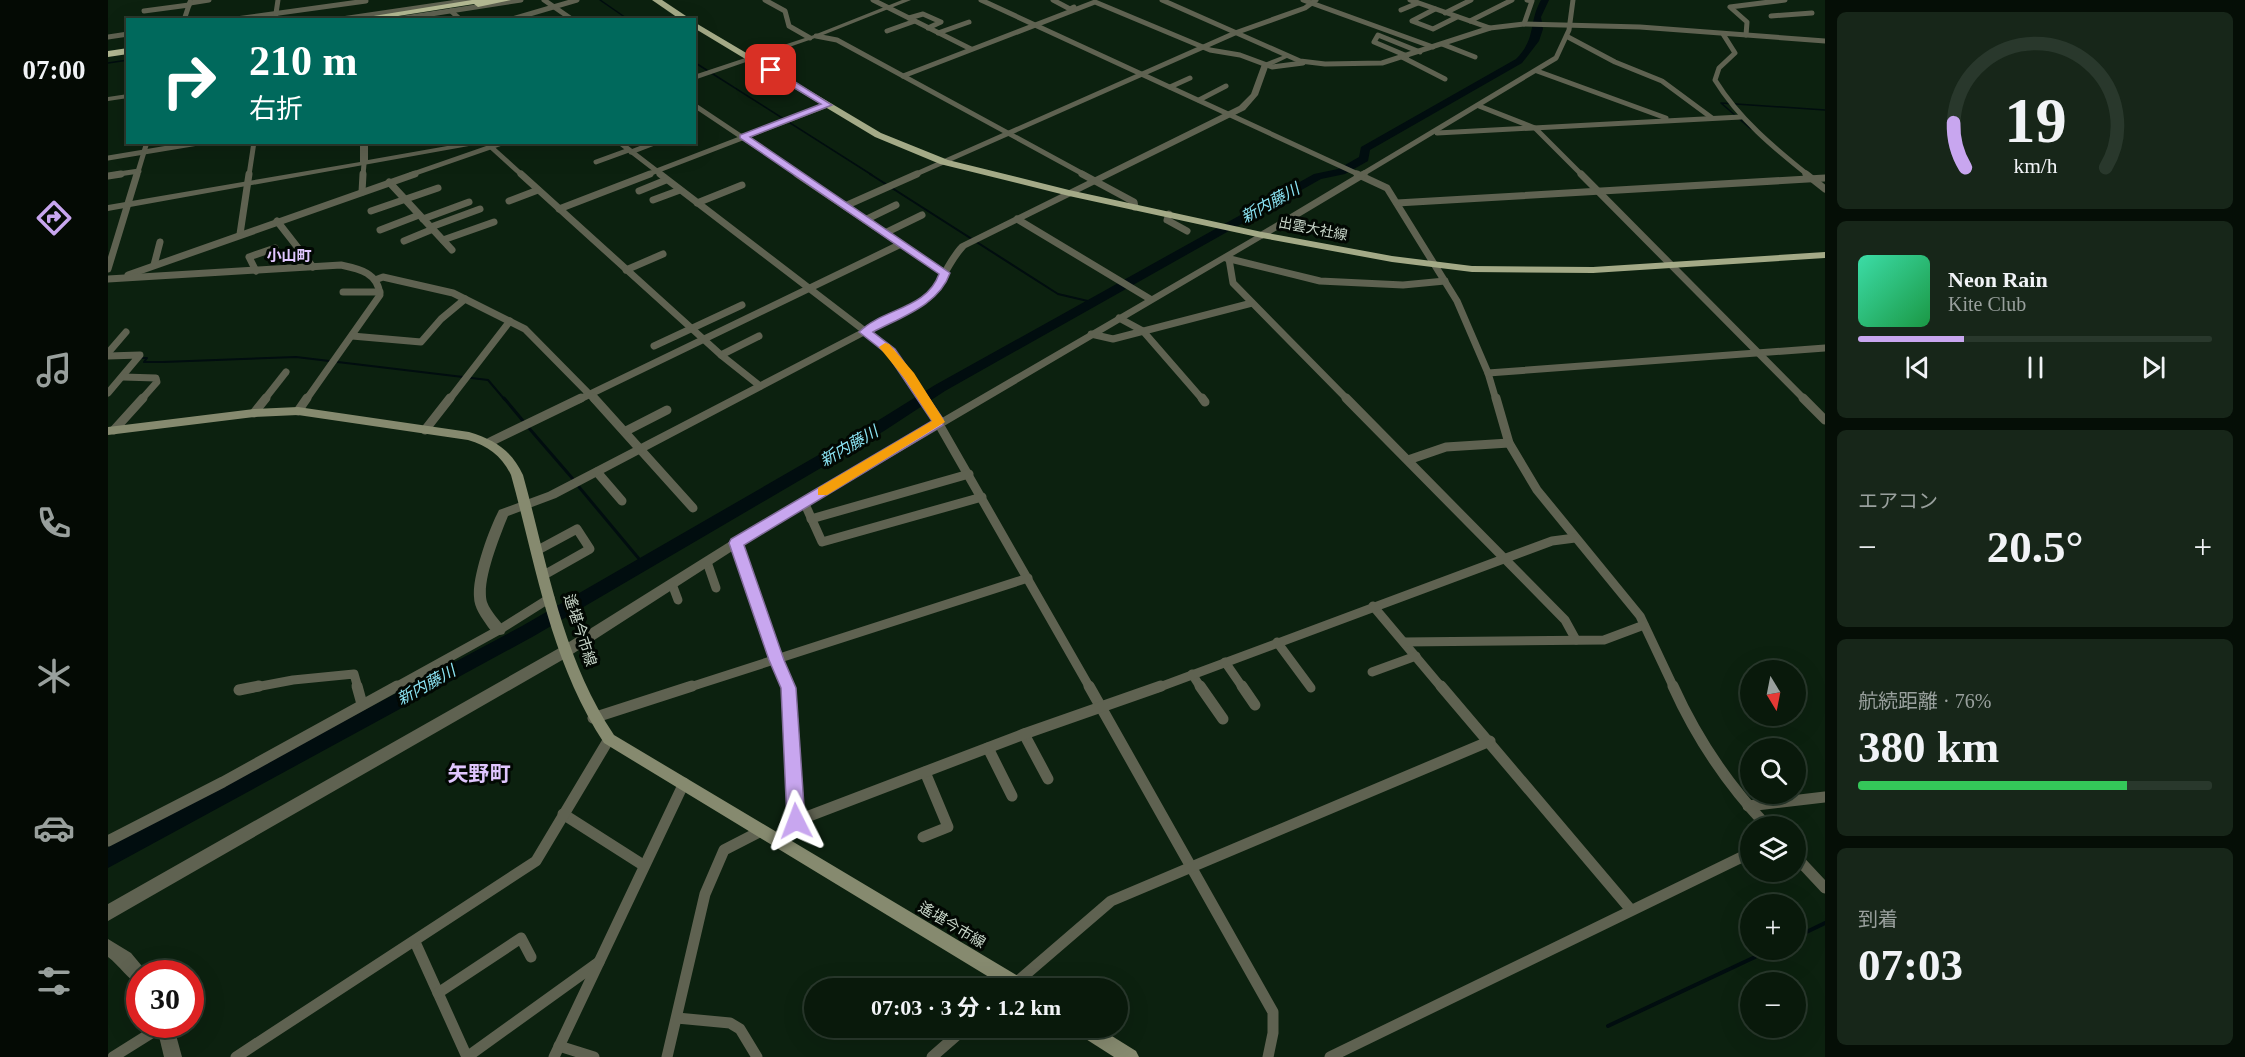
<!DOCTYPE html>
<html lang="ja">
<meta charset="utf-8">
<style>
body{margin:0;font-family:"Times New Roman","Noto Sans JP",serif;background:#172619;color:#f1f3f6;height:100vh;display:flex;flex-direction:column;font-size:22px;white-space:nowrap}
*{box-sizing:border-box;margin:0}
p{font-size:20px;color:#99a09d}
.icon{flex:none;width:33px;height:33px;fill:none;stroke:currentColor;stroke-width:2;stroke-linecap:round;stroke-linejoin:round}
.map{position:relative;flex:1;overflow:hidden}
.side{display:flex;flex-direction:column;gap:12px;padding:12px;background:#050e06;width:420px}
.side>*{flex:none}
.hud{position:absolute;left:18px;top:18px;width:570px;height:126px;border-radius:0px;box-shadow:0 6px 24px #0002,0 0 0 2px #29382c;background:#00695c;color:#fff;overflow:hidden}
.needle{width:39px;rotate:170deg}
.fabs{position:absolute;left:1632px;top:660px;display:grid;gap:12px}
.fabs a{display:grid;place-items:center;width:66px;height:66px;border-radius:50%;background:#09190b;box-shadow:0 6px 24px #0002,0 0 0 2px #29382c;font-size:30px}
.speed{position:absolute;left:18px;top:960px;display:flex;gap:12px;font-size:30px;font-weight:700;text-align:center}
.speed>*{display:grid;place-content:center;width:78px;height:78px;border-radius:50%;background:#09190b;box-shadow:0 6px 24px #0002,0 0 0 2px #29382c;line-height:1}
.speed .limit{border:9px solid #d22;background:#fff;color:#111}
.pin{position:absolute;display:grid;place-items:center;width:51px;height:51px;color:#fff;margin:-26px;border-radius:12px;box-shadow:0 3px 9px #0006}
.me{position:absolute;width:66px;margin:-33px;rotate:357deg;stroke-linejoin:round;filter:drop-shadow(0 0 4px #0008)}
.turn{display:flex;align-items:center;gap:21px;height:126px;padding:0 24px;font-size:27px}
.turn .icon{width:78px;height:78px;stroke-width:2.5}
.turn b{display:block;font-size:42px;line-height:51px}
.big{font-size:45px;font-weight:700;line-height:1.1}
.side .tile{flex:1;display:flex;flex-direction:column;justify-content:center;gap:9px;min-width:0;padding:0 21px;border-radius:9px;background:#172619}
.side .dial{align-items:center;gap:0}
.dial svg{height:156px;overflow:visible;fill:none;stroke:#29382c;stroke-width:7;stroke-linecap:round;text-anchor:middle}
.dial text{fill:#f1f3f6;stroke:none}
.song{display:flex;align-items:center;gap:18px}
.cover{width:72px;height:72px;border-radius:9px;background:linear-gradient(135deg,hsl(160 70% 55%),hsl(140 70% 35%))}
.played{height:6px;border-radius:3px;background:linear-gradient(90deg,#c8a6ef 30%,#29382c 30%)}
.keys{display:flex;justify-content:space-around;direction:ltr}
.heat{display:flex;justify-content:space-between;align-items:center;font-size:33px;direction:ltr}
.charge{height:9px;border-radius:4px;background:linear-gradient(90deg,#34c759 76%,#29382c 0)}
.trip{position:absolute;left:696px;top:978px;width:324px;height:60px;border-radius:30px;background:#09190b;box-shadow:0 6px 24px #0002,0 0 0 2px #29382c;font-weight:700;line-height:60px;text-align:center}
main{display:flex;flex:1;min-height:0}
.menu{display:flex;flex-direction:column;width:108px;justify-content:space-around;align-items:center;background:#040a04;color:#99a09d}
.menu .icon{width:42px;height:42px}
.menu .selected{color:#c8a6ef}
.menu b{font-size:27px;color:#f1f3f6}
.map>svg:first-child{display:block}
.lines{fill:none;stroke-linecap:round;stroke-linejoin:round}
.stream-far3{stroke:#010d0f;stroke-width:1.5}
.stream-far2{stroke:#010d0f;stroke-width:2}
.stream-far1{stroke:#010d0f;stroke-width:3}
.stream{stroke:#010d0f;stroke-width:4}
.river{fill:#010d0f;fill-rule:evenodd}
.minor-far3{stroke:#5f6251;stroke-width:5}
.minor-far2{stroke:#5f6251;stroke-width:7}
.minor-far1{stroke:#5f6251;stroke-width:9}
.minor{stroke:#5f6251;stroke-width:11}
.tertiary{fill:#5f6251;fill-rule:evenodd}
.secondary{fill:#868a6f;fill-rule:evenodd}
.primary{fill:#a4aa87;fill-rule:evenodd}
.trunk{fill:#b2b892;fill-rule:evenodd}
.route{fill:#c8a6ef;stroke:#826c9b;stroke-width:1.5}
.slow{fill:#f59e0b}
.labels{text-anchor:middle;dominant-baseline:central;stroke-width:6;stroke-linejoin:round;paint-order:stroke}
.far-street-label{font-size:14px;fill:#c8d6c9;stroke:#020803}
.far-quarter-label{font-size:15px;font-weight:bold;fill:#e0c6fe;stroke:#020803}
.street-label{font-size:15px;fill:#c8d6c9;stroke:#020803}
.water-label{font-size:16px;font-style:italic;fill:#8be4f4;stroke:#020803}
.near-quarter-label{font-size:21px;font-weight:bold;fill:#e0c6fe;stroke:#020803}
</style>
<main>
<nav class="menu">
<b>07:00</b>
<svg class="icon selected" aria-label="directions" viewBox="0 0 24 24"><path d="M12 3l9 9-9 9-9-9zM9 14v-3h6M13 9l2 2-2 2"/></svg>
<svg class="icon" aria-label="music" viewBox="0 0 24 24"><path d="M9 18V5l10-2v13"/><circle cx="6" cy="18" r="3"/><circle cx="16" cy="16" r="3"/></svg>
<svg class="icon" aria-label="phone" viewBox="0 0 24 24"><path d="M5 4h4l2 5-3 2q2 4 5 5l2-3 5 2v4C11 20 4 13 5 4z"/></svg>
<svg class="icon" aria-label="climate" viewBox="0 0 24 24"><path d="M12 3v18M4 7l16 10M4 17L20 7"/></svg>
<svg class="icon" aria-label="car" viewBox="0 0 24 24"><path d="M5 17H2v-5l4-1 3-4h7l3 4 3 1v5h-3M9 17h6M6 11h13"/><circle cx="7" cy="17" r="2"/><circle cx="17" cy="17" r="2"/></svg>
<svg class="icon" aria-label="filters" viewBox="0 0 24 24"><path d="M4 7h16M4 17h16"/><circle cx="9" cy="7" r="2"/><circle cx="15" cy="17" r="2"/></svg>
</nav>
<div class="map">
<svg width="1717" height="1057" viewBox="0 0 1717 1057">
<rect width="100%" height="100%" fill="#0c210f"/>
<g class="lines">
<g class="stream-far3">
<polyline points="492,0 521,20"/>
<polyline points="586,62 764,175"/>
<polyline points="0,63 20,60"/>
<polyline points="1643,129 1613,103 1717,110"/>
</g>
<g class="stream-far2">
<polyline points="762,174 950,294 984,302"/>
<polyline points="32,358 39,358 36,362 55,362 188,357 380,380 397,400"/>
</g>
<g class="stream-far1">
<polyline points="396,398 416,422"/>
<polyline points="420,427 465,479"/>
<polyline points="471,487 537,566"/>
</g>
<g class="stream">
<polyline points="1688,937 1717,923"/>
<polyline points="1500,1026 1662,950"/>
</g>
<path class="river" d="M1433,0H1441L1433,17L1435,29L1431,41L1414,63L1262,150L1260,161L1237,174L1213,179L837,391L776,431L426,636L0,868V847L414,626L766,423L827,385L1206,174L1230,169L1251,157L1253,147L1408,59C1429,38 1420,23 1433,0Z"/>
<g class="minor-far3">
<polyline points="436,0 465,20"/>
<polyline points="657,0 677,11 681,26 702,38"/>
<polyline points="765,0 863,49"/>
<polyline points="873,0 1252,175"/>
<polyline points="945,0 962,9 966,7"/>
<polyline points="1054,0 1192,61 1217,64 1274,63 1382,28 1416,24 1532,27 1717,41"/>
<polyline points="1195,0 1325,47"/>
<polyline points="1302,0 1382,28"/>
<polyline points="82,3 101,0"/>
<polyline points="1327,9 1304,21 1325,29 1349,17"/>
<polyline points="1293,10 1310,3"/>
<polyline points="36,11 81,5"/>
<polyline points="343,11 353,20"/>
<polyline points="1337,13 1363,0"/>
<polyline points="1663,16 1704,13"/>
<polyline points="801,18 815,14 833,22 820,28"/>
<polyline points="76,20 82,2"/>
<polyline points="121,20 258,1"/>
<polyline points="167,20 170,0"/>
<polyline points="227,20 363,0"/>
<polyline points="284,20 413,0"/>
<polyline points="401,20 469,0"/>
<polyline points="1362,21 1404,0"/>
<polyline points="1416,24 1424,1 1419,0"/>
<polyline points="779,31 807,21"/>
<polyline points="830,33 861,22"/>
<path d="M1615,34L1627,53L1611,68L1607,80C1631,119 1665,147 1700,175"/>
<polyline points="1638,35 1639,22 1622,7 1677,0"/>
<polyline points="708,36 729,40 977,175"/>
<polyline points="0,37 20,34"/>
<polyline points="1460,37 1507,62 1554,81 1604,118"/>
<polyline points="1334,44 1367,57"/>
<polyline points="1299,56 1266,42 1270,35 1312,52"/>
<polyline points="1294,57 1337,79"/>
<polyline points="1429,71 1558,118"/>
<polyline points="795,76 987,2 1102,50 1132,55 1164,67 1195,63"/>
<polyline points="1062,87 1082,78"/>
<polyline points="1091,100 1118,86"/>
<polyline points="586,105 691,175"/>
<polyline points="1371,106 1427,128 1474,175"/>
<polyline points="1329,133 1633,117"/>
<polyline points="511,142 554,175"/>
<polyline points="383,147 414,175"/>
<polyline points="523,152 549,142"/>
<polyline points="0,158 96,142"/>
<polyline points="488,162 521,150"/>
<polyline points="4,175 31,171"/>
<polyline points="29,175 39,142"/>
<polyline points="141,175 146,142"/>
<polyline points="255,175 256,164"/>
<polyline points="302,175 397,142"/>
<polyline points="538,175 720,105"/>
<polyline points="806,175 1127,33 1197,8 1208,0"/>
<polyline points="1253,175 1448,58 1461,30 1465,0"/>
</g>
<g class="minor-far2">
<polyline points="413,174 613,355 652,386"/>
<polyline points="552,174 783,351 817,400"/>
<polyline points="689,174 836,273"/>
<polyline points="974,174 1026,202 1027,207"/>
<polyline points="1249,174 1279,188 1349,301 1380,373 1388,400"/>
<polyline points="1473,174 1697,400"/>
<polyline points="1698,174 1717,189"/>
<polyline points="0,176 13,174"/>
<polyline points="281,182 344,250"/>
<polyline points="531,191 558,180"/>
<polyline points="254,192 255,174"/>
<polyline points="545,200 572,190"/>
<polyline points="401,201 430,190"/>
<polyline points="589,203 634,185"/>
<polyline points="1289,203 1717,178"/>
<polyline points="737,206 809,174"/>
<polyline points="451,209 542,174"/>
<polyline points="263,211 330,188"/>
<polyline points="1061,214 1059,220 1079,231"/>
<polyline points="315,219 361,202"/>
<polyline points="909,219 1042,299"/>
<polyline points="757,220 788,205"/>
<polyline points="169,221 205,267"/>
<polyline points="323,227 372,209"/>
<polyline points="272,230 311,215"/>
<polyline points="777,233 814,215"/>
<polyline points="132,234 141,174"/>
<polyline points="1154,235 1256,174"/>
<polyline points="335,240 386,222"/>
<polyline points="296,241 325,229"/>
<polyline points="1118,258 1212,281 1295,285 1337,281"/>
<polyline points="1121,259 1125,283 1240,400"/>
<polyline points="46,265 52,242"/>
<polyline points="0,269 29,174"/>
<polyline points="518,270 555,254"/>
<polyline points="148,271 141,257 167,248"/>
<polyline points="20,275 307,174"/>
<path d="M0,279L233,265C252,269 270,273 272,295L198,400"/>
<polyline points="267,280 275,277 345,293 417,329 487,400"/>
<polyline points="235,292 272,292"/>
<polyline points="1011,318 1035,331 1095,400"/>
<polyline points="983,334 1005,339 1144,303"/>
<polyline points="244,336 313,342 333,319 357,299"/>
<polyline points="546,346 634,305"/>
<polyline points="0,353 18,332"/>
<polyline points="613,355 651,336"/>
<polyline points="0,356 32,355 0,393"/>
<polyline points="1380,373 1717,348"/>
<polyline points="15,377 48,378 49,382 33,400"/>
<polyline points="156,400 178,372"/>
<polyline points="341,400 402,321"/>
<polyline points="470,400 793,244"/>
</g>
<g class="minor-far1">
<polyline points="486,398 585,508"/>
<polyline points="816,398 982,688"/>
<polyline points="1094,398 1097,402"/>
<polyline points="1238,398 1457,620 1468,640"/>
<polyline points="1388,398 1401,443 1429,490 1532,616 1566,688"/>
<polyline points="1695,398 1717,420"/>
<polyline points="190,411 199,398"/>
<polyline points="146,413 158,398"/>
<polyline points="6,430 35,398"/>
<polyline points="317,430 342,398"/>
<polyline points="518,431 559,410"/>
<polyline points="382,442 473,398"/>
<polyline points="1300,460 1338,447 1401,443"/>
<polyline points="489,472 514,501"/>
<polyline points="696,502 714,542 874,497"/>
<polyline points="703,519 861,474"/>
<polyline points="628,543 668,660 681,688"/>
<polyline points="430,550 469,529 482,549 436,575"/>
<polyline points="599,562 608,588"/>
<polyline points="564,584 570,600"/>
<polyline points="1265,606 1334,688"/>
<polyline points="1169,642 1203,688"/>
<polyline points="1296,642 1496,640 1536,625"/>
<polyline points="1117,662 1135,688"/>
<polyline points="1264,672 1308,656"/>
<polyline points="1084,674 1093,688"/>
<polyline points="143,688 185,680 246,674 250,688"/>
<polyline points="286,688 391,630 442,598"/>
<polyline points="579,688 920,578"/>
<polyline points="1049,688 1444,541 1467,538"/>
</g>
<g class="minor">
<polyline points="249,686 254,704"/>
<polyline points="680,686 688,821"/>
<polyline points="981,686 1165,1012 1165,1033 1160,1057"/>
<polyline points="1092,686 1115,719"/>
<polyline points="1134,686 1147,705"/>
<polyline points="1333,686 1523,910"/>
<path d="M1565,686C1588,737 1621,786 1659,826"/>
<polyline points="131,690 151,686"/>
<polyline points="485,718 584,686"/>
<polyline points="916,734 940,779"/>
<polyline points="880,748 904,796"/>
<polyline points="1640,806 1717,797"/>
<polyline points="455,814 535,865"/>
<polyline points="815,837 840,827 817,772"/>
<polyline points="668,839 688,821 916,734 1053,686"/>
<polyline points="0,841 115,782 289,686"/>
<polyline points="1688,857 1717,888"/>
<polyline points="307,942 359,1057"/>
<polyline points="902,988 1003,901 1382,741"/>
<polyline points="330,993 413,938 423,957"/>
<polyline points="569,1018 622,1023 632,1029 649,1057"/>
<polyline points="451,1046 486,1057"/>
<polyline points="5,1057 56,1025"/>
<polyline points="128,1057 428,861 501,739"/>
<polyline points="359,1057 491,962"/>
<polyline points="446,1057 576,783"/>
<polyline points="559,1057 597,894 616,850 653,831"/>
<polyline points="824,1057 857,1028"/>
<polyline points="1222,1057 1642,853"/>
</g>
<g class="tertiary">
<polygon points="794,0 803,0 710,37 586,80 586,75 706,35"/>
<path d="M1177,55L1183,56L1160,67L1150,95L1137,110L858,248C843,264 837,285 822,301L448,498L400,516C392,536 373,582 379,602C383,613 392,620 398,630L396,634C388,637 385,633 380,627C374,618 366,608 366,597C364,576 381,529 391,510L440,492L816,297C831,281 837,260 852,244L1131,106L1143,94L1154,64Z"/>
<polygon points="20,94 20,98 0,101 0,97"/>
<polygon points="252,142 260,142 260,160 362,142 383,142 0,211 0,205 252,162"/>
<polygon points="1154,232 1158,235 1157,237 632,546 463,655 0,921 0,904 453,647 624,540"/>
<path d="M0,939L23,953L38,971L39,974H32V985C21,981 11,965 0,957Z"/>
<polygon points="48,1024 65,1024 74,1057 56,1057"/>
</g>
<g class="secondary">
<path d="M190,407L361,432C387,440 403,450 415,475C440,565 453,655 506,735L920,982L922,988H899L496,743C442,660 429,569 403,475C394,456 380,446 360,440L190,415L146,417L0,435V427L146,409Z"/>
<polygon points="967,1028 991,1028 1028,1051 1031,1057 1006,1057 970,1034"/>
</g>
<g class="primary">
<polygon points="544,0 554,0 584,20 573,20"/>
<polygon points="586,22 773,133 840,160 961,190 1154,232 1284,256 1364,266 1485,267 1717,252 1717,258 1485,273 1364,272 1284,262 1154,238 961,196 832,164 767,137 586,28"/>
</g>
<g class="trunk">
<polygon points="364,0 403,0 370,7 366,4 265,20 241,20"/>
<polygon points="20,48 20,54 0,57 0,51"/>
</g>
</g>
<path class="route" d="M660,68H665L724,105L642,137L842,273C831,305 793,317 765,332L787,349L835,419V425L636,545L676,660L688,688L697,821L694,827L688,829L682,827L679,821L673,688L661,660L621,543L623,539L824,421L779,354L751,332C775,308 819,309 831,274L632,138V135L713,104L660,72Z"/>
<polygon class="slow" points="777,343 781,344 806,373 837,422 719,495 710,495 710,488 824,421 797,379 771,347"/>
<g class="labels">
<g class="far-street-label">
<text transform="translate(1205 229) rotate(11)">出雲大社線</text>
</g>
<g class="far-quarter-label">
<text x="181" y="256">小山町</text>
</g>
<g class="street-label">
<text transform="translate(472 630) rotate(72)">遙堪今市線</text>
<text transform="translate(844 925) rotate(31)">遙堪今市線</text>
</g>
<g class="water-label">
<text transform="translate(1162 203) rotate(-29)">新内藤川</text>
<text transform="translate(741 446) rotate(-30)">新内藤川</text>
<text transform="translate(318 685) rotate(-29)">新内藤川</text>
</g>
<g class="near-quarter-label">
<text x="371" y="774">矢野町</text>
</g>
</g>
</svg>
<div class="fabs">
<a><svg class="needle" viewBox="-14 -14 28 28"><path d="M0-13l5 13h-10z" fill="#e53935"/><path d="M0 13l5-13h-10z" fill="#99a09d"/></svg></a>
<a><svg class="icon" aria-label="search" viewBox="0 0 24 24"><circle cx="10" cy="10" r="6"/><path d="M15 15l6 6"/></svg></a>
<a><svg class="icon" aria-label="layers" viewBox="0 0 24 24"><path d="M12 4l9 5-9 5-9-5zM3 14l9 5 9-5"/></svg></a>
<a>+</a>
<a>−</a>
</div>
<div class="speed"><div class="limit">30</div></div>
<div class="pin" style="left:663px;top:70px;background:#d93025"><svg class="icon" aria-label="arrive" viewBox="0 0 24 24"><path d="M6 21V4h12l-3 4 3 4H6"/></svg></div>
<svg class="me" style="left:688px;top:821px" viewBox="-20 -20 40 40"><path d="M0-17L14 15 0 8-14 15z" fill="#c8a6ef" stroke="#fff" stroke-width="4"/></svg>
<div class="trip">07:03 · 3 分 · 1.2 km</div>
<div class="hud">
<div class="turn"><svg class="icon" aria-label="right" viewBox="0 0 24 24"><path d="M7 20v-9h11M14 6l5 5-5 5"/></svg><div><b>210 m</b>右折</div></div>
</div>
</div>
<section class="side">
<div class="tile dial"><svg viewBox="0 0 100 80">
<path d="M14 69A42 42 0 1 1 86 69"/>
<path d="M14 69A42 42 0 0 1 8 46" stroke="#c8a6ef"/>
<text x="50" y="56" font-size="32" font-weight="700">19</text>
<text x="50" y="72" font-size="11">km/h</text>
</svg></div>
<div class="tile">
<div class="song"><i class="cover"></i><div><b>Neon Rain</b><p>Kite Club</p></div></div>
<div class="played"></div>
<div class="keys"><svg class="icon" aria-label="previous" viewBox="0 0 24 24"><path d="M18 5L8 12l10 7zM5 5v14"/></svg><svg class="icon" aria-label="pause" viewBox="0 0 24 24"><path d="M8 5v14M16 5v14"/></svg><svg class="icon" aria-label="next" viewBox="0 0 24 24"><path d="M6 5l10 7-10 7zM19 5v14"/></svg></div>
</div>
<div class="tile"><p>エアコン</p>
<div class="heat"><a>−</a><b class="big">20.5°</b><a>+</a></div>
</div>
<div class="tile"><p>航続距離 · 76%</p><b class="big">380 km</b><div class="charge"></div></div>
<div class="tile"><p>到着</p><b class="big">07:03</b></div>
</section>
</main>
